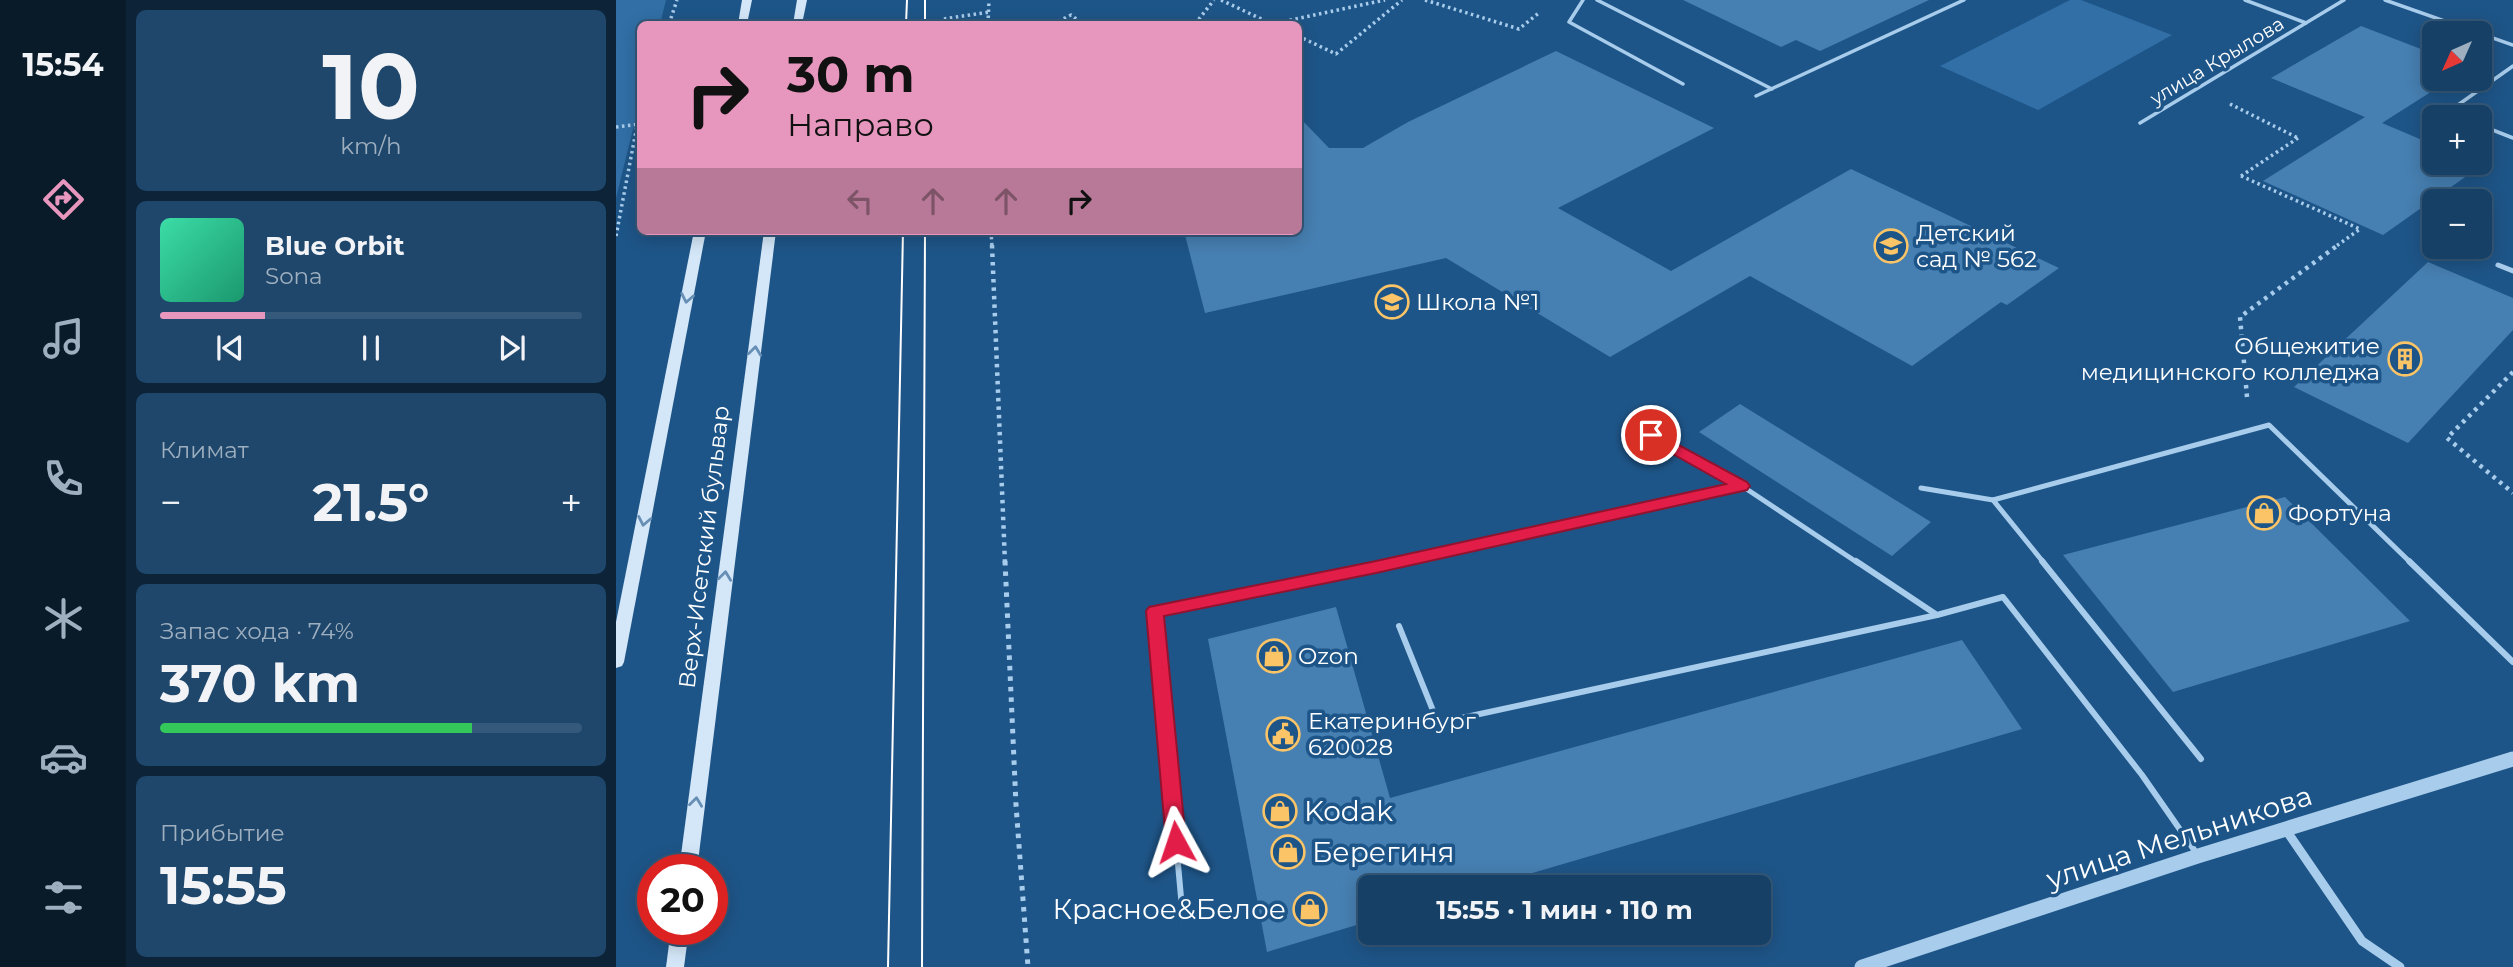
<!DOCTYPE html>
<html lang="ru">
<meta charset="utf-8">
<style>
body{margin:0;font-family:Montserrat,sans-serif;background:#1f476c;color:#f1f3f6;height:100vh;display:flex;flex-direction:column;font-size:26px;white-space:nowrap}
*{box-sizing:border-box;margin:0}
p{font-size:23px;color:#9eafbf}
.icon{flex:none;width:38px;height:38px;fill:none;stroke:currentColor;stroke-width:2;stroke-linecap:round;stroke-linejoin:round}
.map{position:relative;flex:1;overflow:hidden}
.side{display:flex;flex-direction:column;gap:10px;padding:10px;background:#0c2338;width:490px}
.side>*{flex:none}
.banner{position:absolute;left:21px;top:21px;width:665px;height:214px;border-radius:10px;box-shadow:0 4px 18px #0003,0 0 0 2px #35597a;background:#e797bd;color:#111;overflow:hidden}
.needle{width:46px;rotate:225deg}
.fabs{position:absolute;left:1806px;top:21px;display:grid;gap:14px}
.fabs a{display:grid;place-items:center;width:70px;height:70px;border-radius:10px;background:#164066;box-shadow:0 4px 18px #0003,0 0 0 2px #35597a;font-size:35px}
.speed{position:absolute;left:21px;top:854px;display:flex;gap:14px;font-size:35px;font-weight:700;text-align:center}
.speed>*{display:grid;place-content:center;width:91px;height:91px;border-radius:50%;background:#164066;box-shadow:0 4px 18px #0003,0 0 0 2px #35597a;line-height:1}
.speed .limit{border:10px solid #d22;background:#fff;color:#111}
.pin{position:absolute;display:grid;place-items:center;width:60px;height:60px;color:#fff;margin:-30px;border:4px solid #fff;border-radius:50%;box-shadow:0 2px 7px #0007}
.me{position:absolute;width:77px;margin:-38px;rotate:355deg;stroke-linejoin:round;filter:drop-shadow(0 0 5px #0008)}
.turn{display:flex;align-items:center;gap:24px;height:147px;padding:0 35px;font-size:32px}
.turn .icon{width:91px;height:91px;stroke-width:2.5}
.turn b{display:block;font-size:49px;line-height:60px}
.lanes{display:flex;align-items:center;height:66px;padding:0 35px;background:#0003;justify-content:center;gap:35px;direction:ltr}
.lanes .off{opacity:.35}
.big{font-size:52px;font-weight:700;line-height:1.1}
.side .tile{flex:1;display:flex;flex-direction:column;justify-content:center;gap:10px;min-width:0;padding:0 24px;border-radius:10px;background:#1f476c}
.side .dial{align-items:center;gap:0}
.dial b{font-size:91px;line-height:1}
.song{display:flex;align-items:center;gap:21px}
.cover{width:84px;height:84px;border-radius:10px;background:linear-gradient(135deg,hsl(160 70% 55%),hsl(160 70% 35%))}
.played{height:7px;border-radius:4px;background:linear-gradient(90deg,#e797bd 25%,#35597a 25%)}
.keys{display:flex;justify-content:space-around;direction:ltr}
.heat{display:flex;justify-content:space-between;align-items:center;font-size:38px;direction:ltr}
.charge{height:10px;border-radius:5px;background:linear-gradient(90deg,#34c759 74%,#35597a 0)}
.trip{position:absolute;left:742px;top:875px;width:413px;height:70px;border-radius:10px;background:#164066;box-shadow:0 4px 18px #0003,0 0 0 2px #35597a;font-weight:700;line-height:70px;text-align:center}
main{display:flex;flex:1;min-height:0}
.menu{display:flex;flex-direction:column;width:126px;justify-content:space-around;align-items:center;background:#091a29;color:#9eafbf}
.menu .icon{width:49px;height:49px}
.menu .active{color:#e797bd}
.menu b{font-size:32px;color:#f1f3f6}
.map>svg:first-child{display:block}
.green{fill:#316fa6}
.building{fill:#467fb1}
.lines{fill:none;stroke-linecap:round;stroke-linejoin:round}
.path-far2{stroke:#a8cceb;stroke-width:3.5;stroke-dasharray:2.5 3.5;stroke-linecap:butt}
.path-far1{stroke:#a8cceb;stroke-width:4.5;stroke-dasharray:3.5 5;stroke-linecap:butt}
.path{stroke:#a8cceb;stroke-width:5;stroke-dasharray:4.5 6;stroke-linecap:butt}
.service-far2{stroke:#a8cceb;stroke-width:3.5}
.service-far1{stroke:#a8cceb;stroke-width:5}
.service{stroke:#a8cceb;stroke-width:6}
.minor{stroke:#a8cceb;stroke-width:9}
.tertiary{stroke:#a8cceb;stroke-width:15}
.secondary{fill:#d4e7f8;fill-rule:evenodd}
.tram{stroke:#fff;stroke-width:2}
.oneway{stroke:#678fb5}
.route{fill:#e11d48;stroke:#92132f;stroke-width:2}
.labels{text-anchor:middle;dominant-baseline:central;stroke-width:7;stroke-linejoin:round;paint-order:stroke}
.far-street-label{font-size:19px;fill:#fff;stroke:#1e5588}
.poi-label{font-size:23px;fill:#fff;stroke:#1e5588;text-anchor:start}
.street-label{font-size:23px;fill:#fff;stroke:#1e5588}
.near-poi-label{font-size:28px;fill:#fff;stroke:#1e5588;text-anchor:start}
.near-street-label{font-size:28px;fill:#fff;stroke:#1e5588}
</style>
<main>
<nav class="menu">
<b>15:54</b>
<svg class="icon active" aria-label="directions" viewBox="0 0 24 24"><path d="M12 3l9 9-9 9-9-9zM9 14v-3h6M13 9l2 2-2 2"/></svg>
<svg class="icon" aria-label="music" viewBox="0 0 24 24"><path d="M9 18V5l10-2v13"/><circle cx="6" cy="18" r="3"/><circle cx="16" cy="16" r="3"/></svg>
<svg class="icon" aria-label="phone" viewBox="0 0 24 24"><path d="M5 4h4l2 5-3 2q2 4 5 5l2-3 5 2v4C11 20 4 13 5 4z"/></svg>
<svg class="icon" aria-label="climate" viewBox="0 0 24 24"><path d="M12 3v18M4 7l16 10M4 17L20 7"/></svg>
<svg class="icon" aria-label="car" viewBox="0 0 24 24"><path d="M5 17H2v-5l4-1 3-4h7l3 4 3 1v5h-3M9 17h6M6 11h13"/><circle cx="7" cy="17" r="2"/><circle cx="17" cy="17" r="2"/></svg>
<svg class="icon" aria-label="filters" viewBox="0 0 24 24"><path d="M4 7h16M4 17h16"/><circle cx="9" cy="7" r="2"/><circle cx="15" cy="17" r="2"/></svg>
</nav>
<section class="side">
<div class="tile dial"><b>10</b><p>km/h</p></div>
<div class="tile">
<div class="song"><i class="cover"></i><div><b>Blue Orbit</b><p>Sona</p></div></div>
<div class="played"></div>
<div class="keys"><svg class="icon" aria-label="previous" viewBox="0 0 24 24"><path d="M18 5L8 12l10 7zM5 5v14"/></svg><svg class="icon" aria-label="pause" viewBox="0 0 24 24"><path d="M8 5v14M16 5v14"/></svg><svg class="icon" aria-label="next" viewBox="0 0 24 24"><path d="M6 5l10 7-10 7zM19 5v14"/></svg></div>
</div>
<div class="tile"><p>Климат</p>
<div class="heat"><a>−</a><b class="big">21.5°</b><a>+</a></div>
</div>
<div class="tile"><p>Запас хода · 74%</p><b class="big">370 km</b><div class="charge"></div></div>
<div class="tile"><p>Прибытие</p><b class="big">15:55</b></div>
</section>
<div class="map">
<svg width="1897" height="967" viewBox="0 0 1897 967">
<rect width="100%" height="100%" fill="#1e5588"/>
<g class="green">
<polygon points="0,0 50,0 44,24 24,24 24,101 0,198"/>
<polygon points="1454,0 1465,0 1556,35 1422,110 1324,66"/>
</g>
<g class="building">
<polygon points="1067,0 1313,0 1204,51 1180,40 1165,47"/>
<polygon points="1745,26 1818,54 1818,90 1766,123 1818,145 1818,163 1869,163 1767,235 1647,181 1749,117 1655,78"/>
<polygon points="940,51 1098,128 942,208 1055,271 1235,169 1443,268 1391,305 1385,302 1296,366 1134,276 994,357 830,258 589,313 568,231 682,231 682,116 713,148 747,148 792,122"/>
<polygon points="1812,262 1897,298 1897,330 1792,443 1678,387"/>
<polygon points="1124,404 1315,522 1276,556 1083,432"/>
<polygon points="1669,497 1794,621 1557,692 1447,555"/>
<polygon points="720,607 774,798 1346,640 1406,729 869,887 754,887 754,921 651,952 592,639"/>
</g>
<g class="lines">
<g class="path-far2">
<polyline points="605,0 656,24"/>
<polyline points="809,0 903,29 924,12"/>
<polyline points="53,24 61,0"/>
<polyline points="328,24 327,19 374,12"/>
<polyline points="372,24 373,0"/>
<polyline points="437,24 455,15 467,24"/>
<polyline points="579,24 598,0"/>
<polyline points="656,24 769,0"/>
<polyline points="682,36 720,54 786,0"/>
<polyline points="1614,104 1682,138"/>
<polyline points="0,127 24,124"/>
<polyline points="1625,176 1744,229 1719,247"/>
<polyline points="1625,176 1682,138"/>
<polyline points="375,231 376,247"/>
<polyline points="0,236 24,110"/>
</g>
<g class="path-far1">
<polyline points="376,245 389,563"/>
<polyline points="1897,372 1831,438 1897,493"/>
<polyline points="1631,397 1624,317 1722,245"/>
</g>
<polyline class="path" points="389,561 400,805 412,967"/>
<g class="service-far2">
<polyline points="967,0 953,22 1067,84"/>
<polyline points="981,0 1156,89"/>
<polyline points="1629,0 1690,23"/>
<polyline points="1769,0 1897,45"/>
<polyline points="1140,96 1348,0"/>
<polyline points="1844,117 1832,112 1897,66"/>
<polyline points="1524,123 1728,0"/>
<polyline points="1864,125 1897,138"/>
</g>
<g class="service-far1">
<polyline points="1882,265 1897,271"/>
<polyline points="1035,435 1126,486 1242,563"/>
<polyline points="1305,488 1377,500"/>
<polyline points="778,563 1126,486"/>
<polyline points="1428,563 1377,500 1653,425 1795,563"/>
</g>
<g class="service">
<polyline points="1240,561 1321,615 1387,597 1526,775 1581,854"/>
<polyline points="1426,561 1585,759"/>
<polyline points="1793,561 1897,662"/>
<polyline points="783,626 822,723 1321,615"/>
<polyline points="567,919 539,612 786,561"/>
</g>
<polyline class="minor" points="1670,830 1746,941 1784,967"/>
<polyline class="tertiary" points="1246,967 1582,856 1897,759"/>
<g class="secondary">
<polygon points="126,0 136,0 131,24 122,24"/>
<polygon points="181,0 191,0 186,24 177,24"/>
<polygon points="78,231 90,231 8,662 6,666 0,668 0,622"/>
<polygon points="148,231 160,231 81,870 63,870"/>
<polygon points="55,929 73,929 68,967 50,967"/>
</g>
<g class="tram">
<polyline points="309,0 309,24"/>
<polyline points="290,24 291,0"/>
<polyline points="272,967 287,231"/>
<polyline points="306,967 309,231"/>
</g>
</g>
<defs><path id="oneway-chevron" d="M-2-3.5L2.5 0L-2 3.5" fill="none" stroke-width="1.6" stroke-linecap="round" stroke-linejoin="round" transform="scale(1.75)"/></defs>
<g class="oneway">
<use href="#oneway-chevron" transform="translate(71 298) rotate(101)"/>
<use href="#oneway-chevron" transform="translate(139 351) rotate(-83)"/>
<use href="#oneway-chevron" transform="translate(28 521) rotate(101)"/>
<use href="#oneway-chevron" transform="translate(109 576) rotate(-83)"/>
<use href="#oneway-chevron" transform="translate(80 802) rotate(-83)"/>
</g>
<polygon class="route" points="1035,430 1131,482 1134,486 1131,490 760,573 548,616 570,842 567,848 560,851 553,848 550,842 530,611 533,607 760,561 1110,484 1030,439 1027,435 1030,431"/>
<defs>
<symbol id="school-ring" viewBox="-11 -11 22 22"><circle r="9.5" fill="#1e5588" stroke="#fac467" stroke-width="1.5"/><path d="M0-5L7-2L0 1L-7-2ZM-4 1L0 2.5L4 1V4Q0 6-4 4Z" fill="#fac467"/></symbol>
<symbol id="building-ring" viewBox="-11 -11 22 22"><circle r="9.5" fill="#1e5588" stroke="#fac467" stroke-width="1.5"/><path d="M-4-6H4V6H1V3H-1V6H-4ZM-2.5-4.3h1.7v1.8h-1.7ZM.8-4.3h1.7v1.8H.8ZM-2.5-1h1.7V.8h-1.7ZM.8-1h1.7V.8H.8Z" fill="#fac467"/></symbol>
<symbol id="shop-ring" viewBox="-11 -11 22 22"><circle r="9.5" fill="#1e5588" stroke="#fac467" stroke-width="1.5"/><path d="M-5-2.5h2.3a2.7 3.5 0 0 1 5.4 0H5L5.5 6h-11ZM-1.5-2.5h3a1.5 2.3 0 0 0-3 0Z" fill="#fac467"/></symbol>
<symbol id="civic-ring" viewBox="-11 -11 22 22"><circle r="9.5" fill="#1e5588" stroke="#fac467" stroke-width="1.5"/><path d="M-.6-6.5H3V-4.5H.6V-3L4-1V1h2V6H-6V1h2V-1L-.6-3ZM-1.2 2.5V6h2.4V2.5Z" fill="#fac467"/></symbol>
</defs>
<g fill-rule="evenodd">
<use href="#school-ring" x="1256" y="227" width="38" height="38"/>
<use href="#school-ring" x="757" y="283" width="38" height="38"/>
<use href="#building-ring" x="1770" y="340" width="38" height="38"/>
<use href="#shop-ring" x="1629" y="494" width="38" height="38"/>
<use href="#shop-ring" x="639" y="637" width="38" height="38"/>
<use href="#civic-ring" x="648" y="715" width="38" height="38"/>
<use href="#shop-ring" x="645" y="792" width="38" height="38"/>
<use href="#shop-ring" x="653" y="833" width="38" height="38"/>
<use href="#shop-ring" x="675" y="890" width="38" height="38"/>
</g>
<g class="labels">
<g class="far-street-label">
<text transform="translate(1601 61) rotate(-31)">улица Крылова</text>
</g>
<g class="poi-label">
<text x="1300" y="233">Детский<tspan x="1300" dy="26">сад № 562</tspan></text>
<text x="800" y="302">Школа №1</text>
<text x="1764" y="346" text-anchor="end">Общежитие<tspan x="1764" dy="26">медицинского колледжа</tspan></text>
<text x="1672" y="513">Фортуна</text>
<text x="682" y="656">Ozon</text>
<text x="692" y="721">Екатеринбург<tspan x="692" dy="26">620028</tspan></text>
</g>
<g class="street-label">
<text transform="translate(88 547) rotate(-83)">Верх-Исетский бульвар</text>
</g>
<g class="near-poi-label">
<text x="688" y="811">Kodak</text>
<text x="696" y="852">Берегиня</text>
<text x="670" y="909" text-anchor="end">Красное&amp;Белое</text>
</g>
<g class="near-street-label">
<text transform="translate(1563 837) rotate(-18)">улица Мельникова</text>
</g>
</g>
</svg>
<div class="fabs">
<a><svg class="needle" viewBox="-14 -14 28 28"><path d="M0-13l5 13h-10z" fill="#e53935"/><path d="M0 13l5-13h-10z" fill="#9eafbf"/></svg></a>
<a>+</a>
<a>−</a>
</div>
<div class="speed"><div class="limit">20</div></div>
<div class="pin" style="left:1035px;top:435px;background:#d93025"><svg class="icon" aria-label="arrive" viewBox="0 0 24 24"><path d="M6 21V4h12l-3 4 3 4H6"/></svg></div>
<svg class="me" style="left:560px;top:842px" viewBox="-20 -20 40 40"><path d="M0-17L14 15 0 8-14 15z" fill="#e11d48" stroke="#fff" stroke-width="4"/></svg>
<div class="trip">15:55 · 1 мин · 110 m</div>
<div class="banner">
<div class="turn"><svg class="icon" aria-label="right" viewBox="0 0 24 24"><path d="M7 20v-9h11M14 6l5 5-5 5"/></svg><div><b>30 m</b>Направо</div></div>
<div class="lanes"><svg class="icon off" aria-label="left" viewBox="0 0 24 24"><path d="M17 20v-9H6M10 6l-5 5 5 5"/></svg><svg class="icon off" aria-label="ahead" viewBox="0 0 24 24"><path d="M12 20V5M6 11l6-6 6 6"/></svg><svg class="icon off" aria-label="ahead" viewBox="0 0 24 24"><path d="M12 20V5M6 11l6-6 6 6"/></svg><svg class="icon" aria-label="right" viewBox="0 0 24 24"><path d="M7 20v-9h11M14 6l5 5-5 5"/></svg></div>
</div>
</div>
</main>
